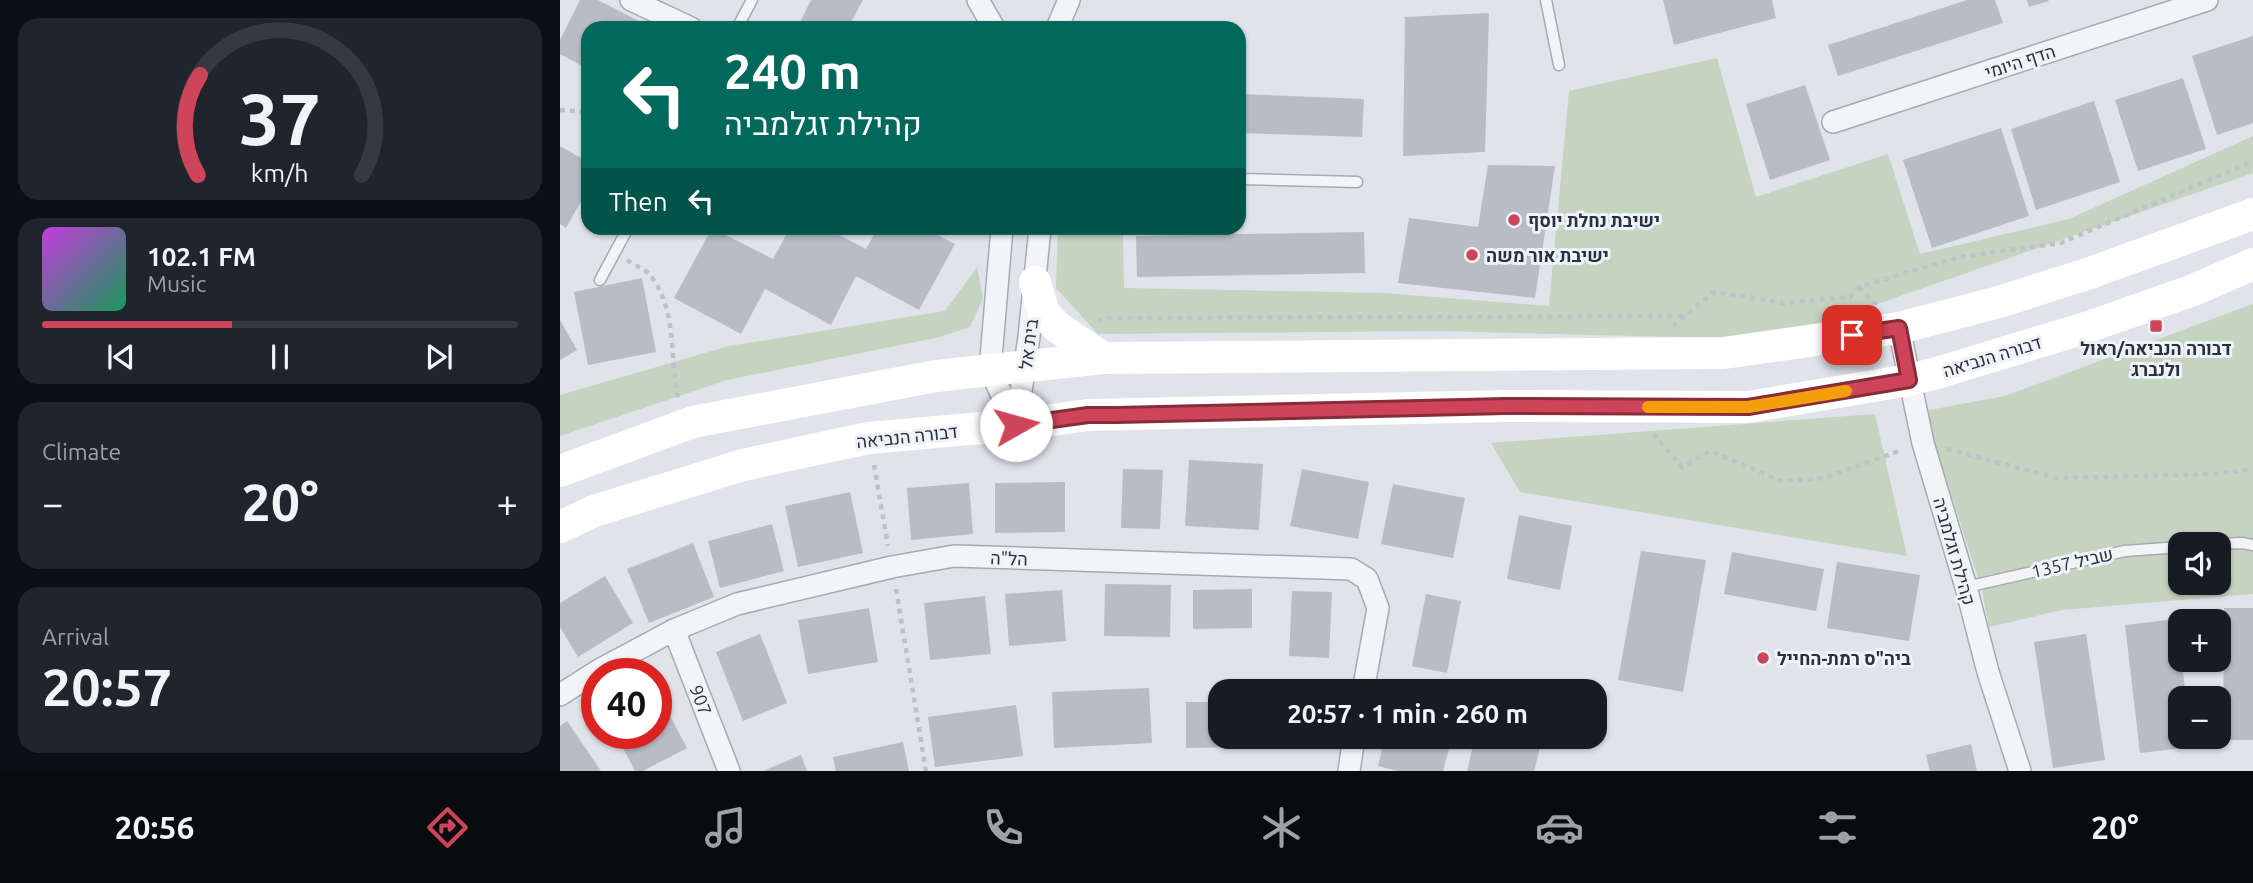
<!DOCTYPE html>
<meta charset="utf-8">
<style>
body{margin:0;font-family:Ubuntu,Heebo,sans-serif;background:#20242c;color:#f1f3f6;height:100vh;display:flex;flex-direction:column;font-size:26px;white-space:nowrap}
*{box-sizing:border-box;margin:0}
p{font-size:23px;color:#9ea1a6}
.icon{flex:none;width:38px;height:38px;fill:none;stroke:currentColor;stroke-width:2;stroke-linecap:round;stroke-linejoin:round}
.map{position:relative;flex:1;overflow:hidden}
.drawer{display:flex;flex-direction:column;gap:18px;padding:18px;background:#0d0f14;width:560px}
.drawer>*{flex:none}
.hud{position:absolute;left:21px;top:21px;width:665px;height:214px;border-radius:21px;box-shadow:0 2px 5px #0004;background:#00695c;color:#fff;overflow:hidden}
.buttons{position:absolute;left:1608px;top:532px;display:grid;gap:14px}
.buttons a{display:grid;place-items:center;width:63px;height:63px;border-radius:14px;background:#171b24;box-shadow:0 2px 5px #0004;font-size:35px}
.speed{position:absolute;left:21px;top:658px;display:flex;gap:14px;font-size:35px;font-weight:700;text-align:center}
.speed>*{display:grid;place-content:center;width:91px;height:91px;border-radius:50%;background:#171b24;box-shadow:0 2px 5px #0004;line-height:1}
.speed .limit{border:10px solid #d22;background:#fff;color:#111}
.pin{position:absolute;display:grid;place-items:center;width:60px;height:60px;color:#fff;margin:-30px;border-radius:14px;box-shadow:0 4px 10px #0006}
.me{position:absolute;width:77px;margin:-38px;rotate:83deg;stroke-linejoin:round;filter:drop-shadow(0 0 5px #0008)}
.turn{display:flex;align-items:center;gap:24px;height:147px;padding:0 28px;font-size:32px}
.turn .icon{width:91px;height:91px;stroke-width:2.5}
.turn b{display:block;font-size:49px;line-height:60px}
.then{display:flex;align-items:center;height:66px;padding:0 28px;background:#0003;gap:14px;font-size:26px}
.big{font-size:52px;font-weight:600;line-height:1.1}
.drawer .tile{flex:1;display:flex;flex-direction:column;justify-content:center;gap:10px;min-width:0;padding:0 24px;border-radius:21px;background:#20242c}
.drawer .dial{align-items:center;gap:0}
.dial svg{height:182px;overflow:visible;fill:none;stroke:#363941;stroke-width:7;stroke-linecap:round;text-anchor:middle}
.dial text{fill:#f1f3f6;stroke:none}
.song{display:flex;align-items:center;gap:21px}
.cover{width:84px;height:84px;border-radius:10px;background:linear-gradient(135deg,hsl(290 70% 55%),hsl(150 70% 35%))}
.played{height:7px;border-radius:4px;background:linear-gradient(90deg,#ce4559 40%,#363941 40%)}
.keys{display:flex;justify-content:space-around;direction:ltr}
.heat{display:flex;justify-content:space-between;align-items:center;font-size:38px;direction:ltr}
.trip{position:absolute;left:648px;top:679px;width:399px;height:70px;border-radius:21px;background:#171b24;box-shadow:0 2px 5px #0004;font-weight:600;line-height:70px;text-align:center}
.dock{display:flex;height:112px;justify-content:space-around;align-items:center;background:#090b0e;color:#9ea1a6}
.dock .icon{width:49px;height:49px}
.dock .selected{color:#ce4559}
.dock b{font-size:32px;color:#f1f3f6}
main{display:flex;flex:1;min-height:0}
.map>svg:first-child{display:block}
.green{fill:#c5d3c1;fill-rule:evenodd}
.building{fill:#b7bcc6}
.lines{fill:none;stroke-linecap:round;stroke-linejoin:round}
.lane-casing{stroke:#a5aab3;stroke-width:13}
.street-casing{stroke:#a5aab3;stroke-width:24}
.path{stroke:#bec1c7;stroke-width:4.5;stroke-dasharray:5 5;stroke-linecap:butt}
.lane{stroke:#f3f4f7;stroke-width:10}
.street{stroke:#f3f4f7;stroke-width:21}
.secondary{stroke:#fff;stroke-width:32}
.route-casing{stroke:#862d3a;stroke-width:18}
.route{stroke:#ce4559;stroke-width:12}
.slow{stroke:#f59e0b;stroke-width:12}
.poi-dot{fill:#ce4559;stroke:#eff2f6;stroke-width:2.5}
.labels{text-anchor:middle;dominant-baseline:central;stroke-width:6;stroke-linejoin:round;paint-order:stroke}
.street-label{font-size:18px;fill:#283140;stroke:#eff2f6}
.poi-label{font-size:18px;font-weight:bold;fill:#283140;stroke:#eff2f6;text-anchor:start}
</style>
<main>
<section class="drawer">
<div class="tile dial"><svg viewBox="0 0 100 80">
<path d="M14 69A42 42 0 1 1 86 69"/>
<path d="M14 69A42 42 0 0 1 15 25" stroke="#ce4559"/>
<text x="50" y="56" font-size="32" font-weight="700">37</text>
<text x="50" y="72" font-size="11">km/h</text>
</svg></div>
<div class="tile">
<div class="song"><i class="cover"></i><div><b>102.1 FM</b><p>Music</p></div></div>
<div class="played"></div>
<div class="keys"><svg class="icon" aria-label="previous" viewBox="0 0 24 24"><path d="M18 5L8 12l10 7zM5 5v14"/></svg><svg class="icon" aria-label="pause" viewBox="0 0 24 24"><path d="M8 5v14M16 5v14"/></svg><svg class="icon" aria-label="next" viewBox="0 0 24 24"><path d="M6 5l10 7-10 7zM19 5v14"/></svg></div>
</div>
<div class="tile"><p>Climate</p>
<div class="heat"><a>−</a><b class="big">20°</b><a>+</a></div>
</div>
<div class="tile"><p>Arrival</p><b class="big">20:57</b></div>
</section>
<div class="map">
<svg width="1693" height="771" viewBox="0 0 1693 771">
<rect width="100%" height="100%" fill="#e0e3e9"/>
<g class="green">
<polygon points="1157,58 1196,197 1328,154 1360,254 1509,219 1693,136 1693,173 1260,324 1156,338 880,331 538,334 496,288 498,228 563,228 564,288 824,293 989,306 1009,91"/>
<polygon points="417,267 423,299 410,327 380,337 167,380 0,436 0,395 169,346 385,311"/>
<path d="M1693,304V594L1502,610L1429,627L1422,590L1364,411L1445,396ZM1620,544H1659V583H1620Z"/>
<polygon points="1315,414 1347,556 960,492 931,443"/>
</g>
<g class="building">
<polygon points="20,0 38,0 87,25 85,28 28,28 28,69 0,54 0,40"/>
<polygon points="251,0 303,0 288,28 237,28"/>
<polygon points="1103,0 1212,0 1216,18 1114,45"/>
<polygon points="1407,0 1435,0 1443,23 1278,76 1268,45"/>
<polygon points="1467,0 1488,0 1489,1 1469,7"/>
<polygon points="929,13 925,152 843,156 845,17"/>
<polygon points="1693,36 1693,123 1657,135 1632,56"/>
<polygon points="1623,78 1646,149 1578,171 1555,100"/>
<polygon points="1245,85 1270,160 1210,180 1186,104"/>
<polygon points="679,94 804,99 802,137 679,133"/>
<polygon points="1534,101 1560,182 1476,210 1451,129"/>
<polygon points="1441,128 1469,216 1372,248 1343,160"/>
<polygon points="0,146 28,162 28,189 6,228 0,224"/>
<polygon points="928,165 995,166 975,298 838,283 849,218 918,227"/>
<polygon points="152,228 213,259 230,228 266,228 306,249 318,228 364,228 395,244 359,310 296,276 271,325 205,289 181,334 114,298"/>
<polygon points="804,232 805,273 577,277 576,236"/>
<polygon points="82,278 96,352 28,365 14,292"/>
<polygon points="0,320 17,350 0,360"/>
<polygon points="629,460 703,464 699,530 625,526"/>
<polygon points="563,469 603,470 600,529 561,528"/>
<polygon points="742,469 809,482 798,539 730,526"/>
<polygon points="505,482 505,532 435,533 435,483"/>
<polygon points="409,483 413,534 351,540 347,488"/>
<polygon points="833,484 905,498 893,558 821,544"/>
<polygon points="290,492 303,553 238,567 225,506"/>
<polygon points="959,515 1012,526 1000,590 947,579"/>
<polygon points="212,524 224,571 160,588 148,541"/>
<polygon points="133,543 154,597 89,623 67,569"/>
<polygon points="1081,551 1146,560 1123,692 1058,680"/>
<polygon points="1172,552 1264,569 1256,611 1164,594"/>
<polygon points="1277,562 1360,575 1349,641 1267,628"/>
<polygon points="45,576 73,623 18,657 0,627 0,603"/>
<polygon points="545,584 611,585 610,637 544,636"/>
<polygon points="692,589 692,628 633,629 633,590"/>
<polygon points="502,590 506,641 449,646 445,594"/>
<polygon points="732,591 772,592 769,658 729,656"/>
<polygon points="866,594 901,601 887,673 852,666"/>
<polygon points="425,596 431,654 370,660 364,603"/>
<polygon points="309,608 318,662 248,674 238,620"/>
<polygon points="1664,608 1693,608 1693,740 1663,740"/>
<polygon points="1617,619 1626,698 1620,698 1620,737 1631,737 1632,747 1580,753 1565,625"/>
<polygon points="200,634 227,703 183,721 156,652"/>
<polygon points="1526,634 1545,760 1493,768 1474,642"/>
<polygon points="589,688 592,743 494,748 492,692"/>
<polygon points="96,689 127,748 83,771 75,771 55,733 96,733"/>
<polygon points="626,702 660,702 660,737 688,737 688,747 626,748"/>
<polygon points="456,705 463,756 375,767 368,717"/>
<polygon points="7,721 41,771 0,771 0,726"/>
<polygon points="825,737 892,737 883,771 838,771 818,766"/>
<polygon points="915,737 954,737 981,743 974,771 907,771"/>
<polygon points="343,742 349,771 276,771 273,757"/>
<polygon points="1411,744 1417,771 1370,771 1366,755"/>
<polygon points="241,755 247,771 203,771"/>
</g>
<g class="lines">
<defs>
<g id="lane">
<polyline points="986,0 999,65"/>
<polyline points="177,28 192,0"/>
<polyline points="679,179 797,182"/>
<polyline points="40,280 68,228"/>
<polyline points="1659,544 1682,543 1693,545"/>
<polyline points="1406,587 1565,551 1620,547"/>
</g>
<g id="street">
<polyline points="71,0 131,28"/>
<polyline points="418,0 434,28"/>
<polyline points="497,28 509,0"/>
<polyline points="1273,122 1647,0"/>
<polyline points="442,228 430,370 456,425"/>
<polyline points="1339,328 1363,443 1406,587 1428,672 1460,771"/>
<polyline points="456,425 469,337 480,228"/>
<path id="s1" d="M114,630L169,771"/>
<polyline points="0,695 39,670 114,630 177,604 332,567 394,556 791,569 807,579 818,608 803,691"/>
<polyline points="789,771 794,737"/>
</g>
</defs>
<use href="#lane" class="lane-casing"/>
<use href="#street" class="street-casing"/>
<g class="path">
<polyline points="0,110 28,112"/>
<path d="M67,260C74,265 85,269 90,275C118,310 109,357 118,398"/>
<polyline points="1299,287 1316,305"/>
<polyline points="538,321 545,318 1125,316"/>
<polyline points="1113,326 1154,292 1224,303 1290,297 1299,287 1399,257 1501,243 1693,161"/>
<polyline points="1093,434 1122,467 1150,451 1221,481 1264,478 1342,450"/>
<polyline points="1387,449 1496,478 1658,474 1693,469"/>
<polyline points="314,465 328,546"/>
<polyline points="336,589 366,771"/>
</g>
<use href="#lane" class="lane"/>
<use href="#street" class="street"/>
<g class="secondary">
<polyline points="475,282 484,313 497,327 543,358"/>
<polyline points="0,471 133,422 376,376 543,358 1164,353 1339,328 1439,302 1530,273 1693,214"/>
<polyline points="0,527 34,511 183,465 308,438 456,425 528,415 946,406 1188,407 1349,380 1377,373 1525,328 1631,291 1693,264"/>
</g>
</g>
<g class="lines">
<defs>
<polyline id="route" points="456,425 528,415 556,415 946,406 1188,407 1349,380 1339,328 1292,335"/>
</defs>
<use href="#route" class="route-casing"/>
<use href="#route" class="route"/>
<polyline class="slow" points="1088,407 1188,407 1286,391"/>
</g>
<g class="poi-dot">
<circle cx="954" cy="220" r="7"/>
<circle cx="912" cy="255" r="7"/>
<rect x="1589" y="319" width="14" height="14" rx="3.5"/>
<circle cx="1203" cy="658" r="7"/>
</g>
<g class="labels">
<g class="street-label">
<text transform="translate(1460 61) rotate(-18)">הדף היומי</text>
<text transform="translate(468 344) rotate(-83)">בית אל</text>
<text transform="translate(1432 356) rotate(-17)">דבורה הנביאה</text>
<text transform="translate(347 436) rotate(-6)">דבורה הנביאה</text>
<text transform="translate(1395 551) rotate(74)">קהילת זגלמביה</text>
<text transform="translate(449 558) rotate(2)">הל"ה</text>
<text transform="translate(1512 562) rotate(-13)">שביל 1357</text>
<text stroke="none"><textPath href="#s1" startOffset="75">907</textPath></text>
</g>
<g class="poi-label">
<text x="968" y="220">ישיבת נחלת יוסף</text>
<text x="926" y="255">ישיבת אור משה</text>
<text x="1596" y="348" text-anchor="middle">דבורה הנביאה/ראול<tspan x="1596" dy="21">ולנברג</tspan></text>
<text x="1217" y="658">ביה"ס רמת-החייל</text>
</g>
</g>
</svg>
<div class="buttons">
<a><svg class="icon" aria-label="sound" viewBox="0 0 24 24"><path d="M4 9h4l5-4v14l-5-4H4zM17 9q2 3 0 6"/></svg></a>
<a>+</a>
<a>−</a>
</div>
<div class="speed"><div class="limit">40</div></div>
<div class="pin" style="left:1292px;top:335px;background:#d93025"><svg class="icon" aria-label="arrive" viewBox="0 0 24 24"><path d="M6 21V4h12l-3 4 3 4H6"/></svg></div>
<svg class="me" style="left:456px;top:425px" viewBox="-20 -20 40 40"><circle r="19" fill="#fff"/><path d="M0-13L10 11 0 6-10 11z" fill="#ce4559"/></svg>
<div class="trip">20:57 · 1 min · 260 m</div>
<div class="hud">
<div class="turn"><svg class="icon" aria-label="left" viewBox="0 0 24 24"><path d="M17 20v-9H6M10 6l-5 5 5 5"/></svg><div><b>240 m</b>קהילת זגלמביה</div></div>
<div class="then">Then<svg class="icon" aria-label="left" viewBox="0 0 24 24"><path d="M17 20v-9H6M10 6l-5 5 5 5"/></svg></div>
</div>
</div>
</main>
<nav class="dock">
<b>20:56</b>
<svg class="icon selected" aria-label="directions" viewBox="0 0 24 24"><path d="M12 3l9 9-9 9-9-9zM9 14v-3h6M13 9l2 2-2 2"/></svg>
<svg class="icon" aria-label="music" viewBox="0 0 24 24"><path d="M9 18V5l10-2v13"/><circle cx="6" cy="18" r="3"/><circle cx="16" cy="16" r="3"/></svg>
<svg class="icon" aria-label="phone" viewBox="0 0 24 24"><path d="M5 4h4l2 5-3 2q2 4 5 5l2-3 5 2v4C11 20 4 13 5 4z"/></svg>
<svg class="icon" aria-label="climate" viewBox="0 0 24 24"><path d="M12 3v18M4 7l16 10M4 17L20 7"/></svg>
<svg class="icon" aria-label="car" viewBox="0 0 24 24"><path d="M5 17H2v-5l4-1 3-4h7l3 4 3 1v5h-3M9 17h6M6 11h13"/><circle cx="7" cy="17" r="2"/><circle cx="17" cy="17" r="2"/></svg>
<svg class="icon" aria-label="filters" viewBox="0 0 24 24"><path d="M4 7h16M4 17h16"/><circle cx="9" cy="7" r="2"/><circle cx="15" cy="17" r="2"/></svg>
<b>20°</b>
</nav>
